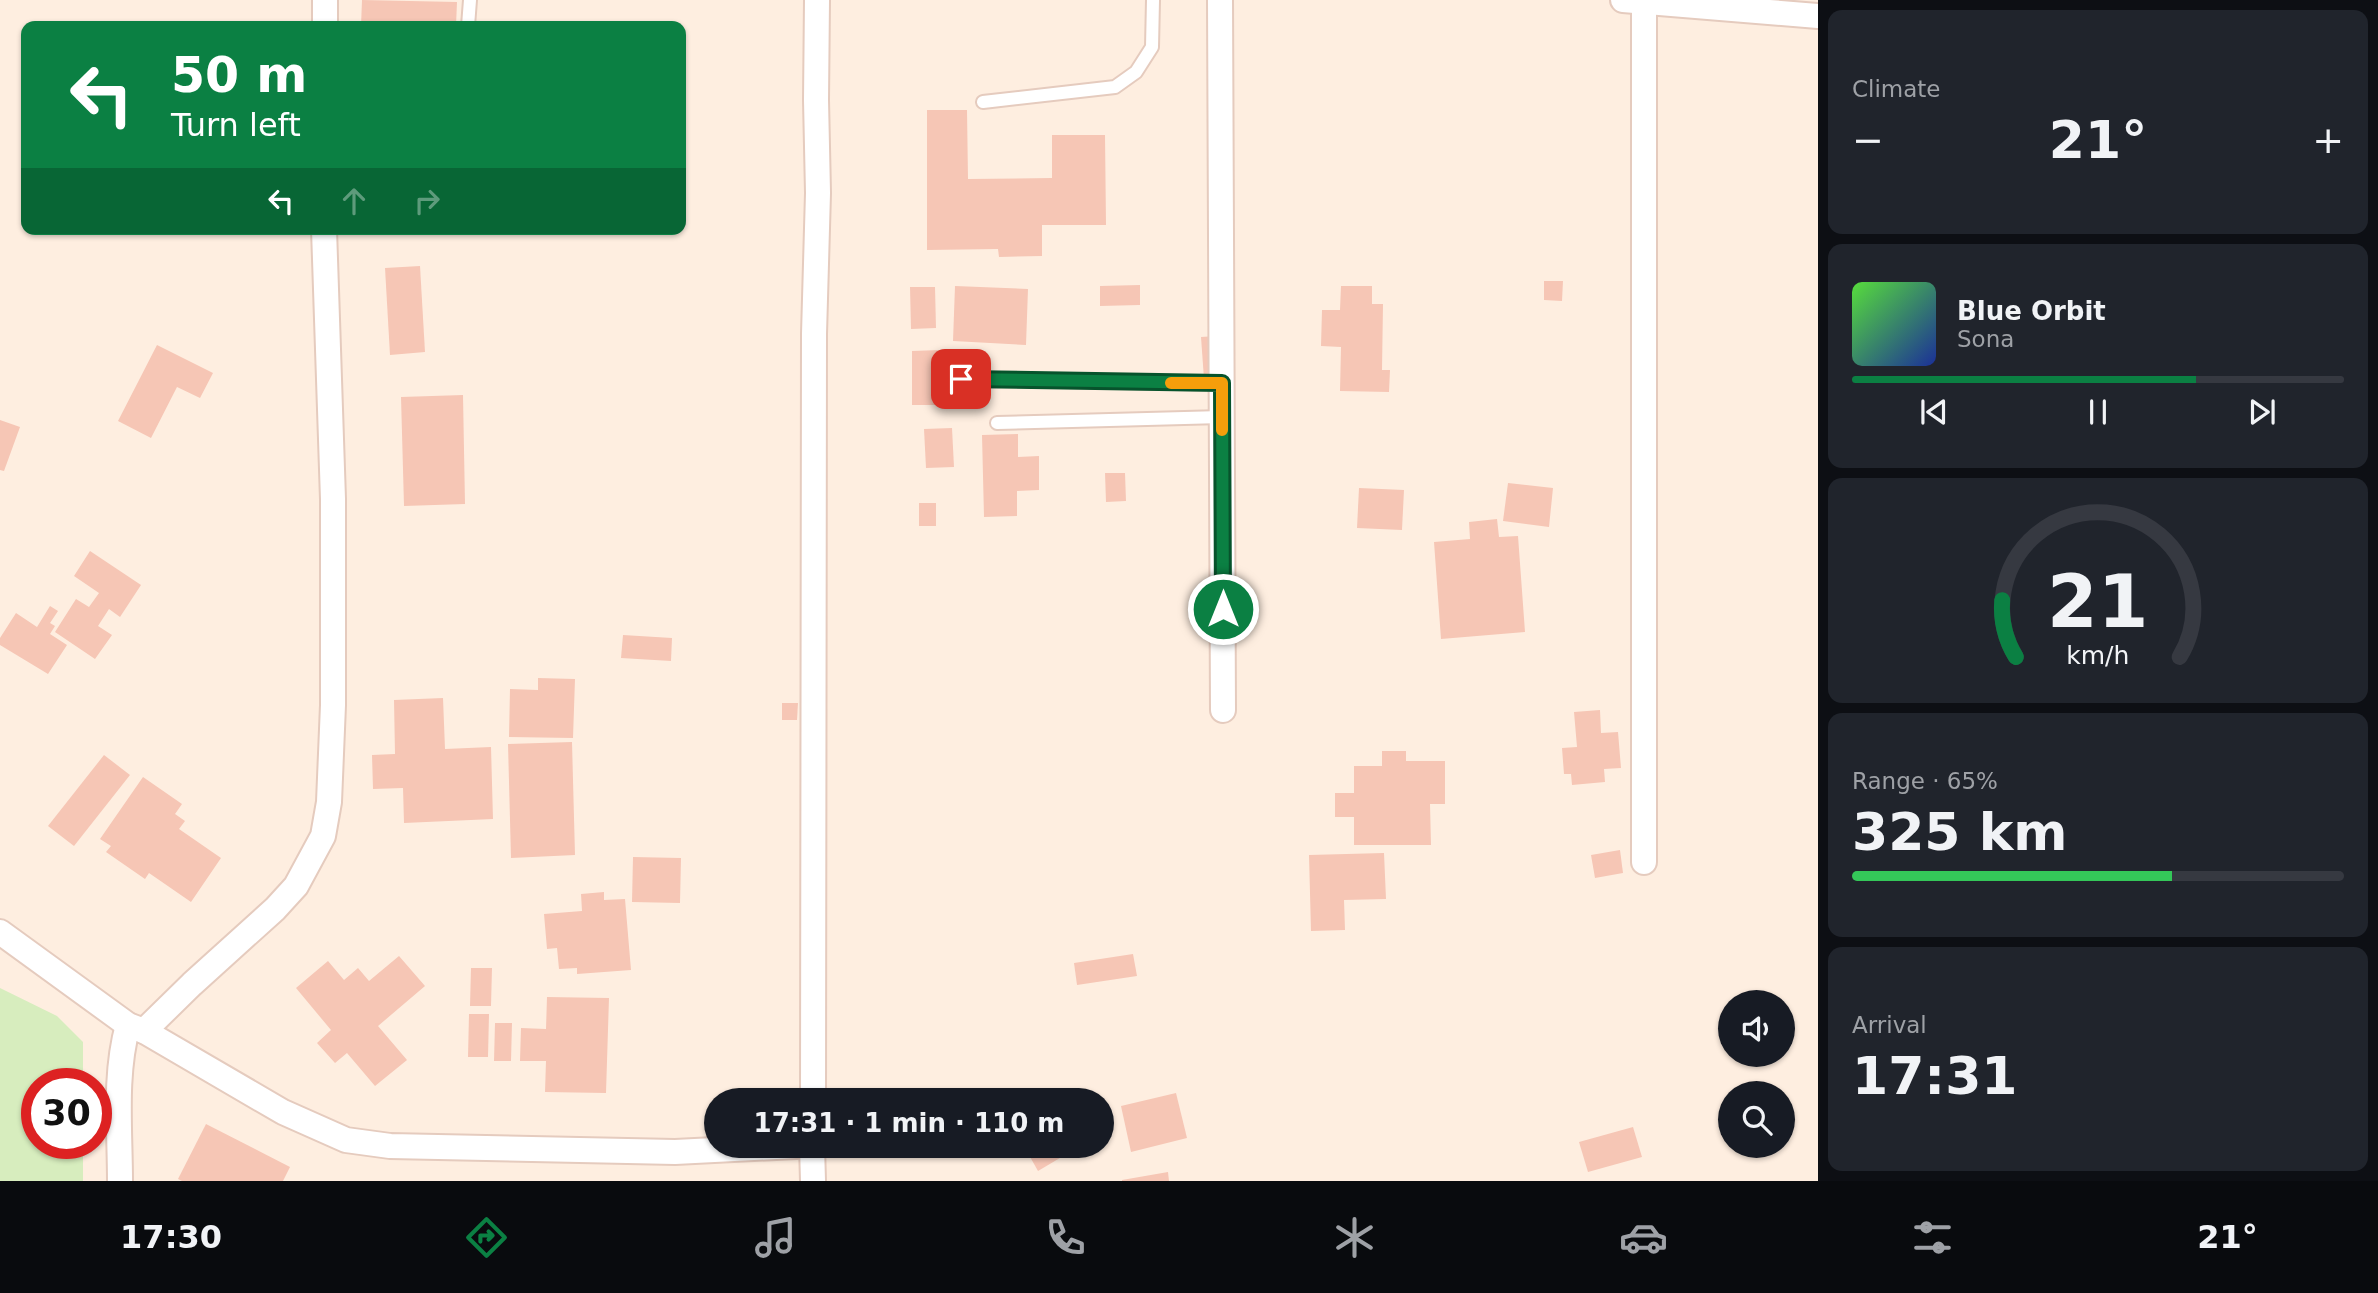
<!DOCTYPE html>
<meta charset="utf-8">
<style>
body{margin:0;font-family:"DejaVu Sans",sans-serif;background:#20242c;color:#f1f3f6;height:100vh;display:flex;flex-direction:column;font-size:26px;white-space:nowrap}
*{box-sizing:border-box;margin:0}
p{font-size:23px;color:#9ea1a6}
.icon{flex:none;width:38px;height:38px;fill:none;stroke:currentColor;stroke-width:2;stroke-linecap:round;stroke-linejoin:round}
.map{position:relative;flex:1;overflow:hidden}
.side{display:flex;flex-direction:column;gap:10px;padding:10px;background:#0d0f14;width:560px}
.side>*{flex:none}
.guide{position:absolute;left:21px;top:21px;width:665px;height:214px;border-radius:14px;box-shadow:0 2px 5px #0004;background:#0b8043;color:#fff;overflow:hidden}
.fabs{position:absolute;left:1718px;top:990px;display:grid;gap:14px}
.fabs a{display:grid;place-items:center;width:77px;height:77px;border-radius:50%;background:#171b24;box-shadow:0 2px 5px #0004;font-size:35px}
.speed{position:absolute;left:21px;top:1068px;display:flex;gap:14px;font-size:35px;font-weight:700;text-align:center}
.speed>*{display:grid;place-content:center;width:91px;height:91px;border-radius:50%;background:#171b24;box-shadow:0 2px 5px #0004;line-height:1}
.speed .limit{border:10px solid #d22;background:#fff;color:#111}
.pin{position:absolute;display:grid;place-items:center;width:60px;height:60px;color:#fff;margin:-30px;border-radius:14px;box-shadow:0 4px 10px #0006}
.me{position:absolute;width:77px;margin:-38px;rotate:0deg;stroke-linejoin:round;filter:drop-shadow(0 0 5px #0008)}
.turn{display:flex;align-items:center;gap:24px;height:147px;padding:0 35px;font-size:32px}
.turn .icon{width:91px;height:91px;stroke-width:2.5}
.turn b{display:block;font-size:49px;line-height:60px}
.lanes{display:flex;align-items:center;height:66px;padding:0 35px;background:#0003;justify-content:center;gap:35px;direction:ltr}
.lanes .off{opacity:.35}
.big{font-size:52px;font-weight:700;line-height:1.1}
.side .widget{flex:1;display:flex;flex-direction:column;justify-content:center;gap:10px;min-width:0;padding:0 24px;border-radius:14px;background:#20242c}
.side .dial{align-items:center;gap:0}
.dial svg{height:182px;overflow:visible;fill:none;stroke:#363941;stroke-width:7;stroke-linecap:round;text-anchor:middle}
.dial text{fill:#f1f3f6;stroke:none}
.song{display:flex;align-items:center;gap:21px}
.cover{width:84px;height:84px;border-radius:10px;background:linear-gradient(135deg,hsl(110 70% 55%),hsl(230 70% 35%))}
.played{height:7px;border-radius:4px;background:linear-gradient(90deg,#0b8043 70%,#363941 70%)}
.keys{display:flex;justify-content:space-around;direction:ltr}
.heat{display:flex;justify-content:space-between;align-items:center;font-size:38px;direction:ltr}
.charge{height:10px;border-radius:5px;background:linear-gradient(90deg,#34c759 65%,#363941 0)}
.trip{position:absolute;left:704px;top:1088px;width:410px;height:70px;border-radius:35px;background:#171b24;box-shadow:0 2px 5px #0004;font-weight:700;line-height:70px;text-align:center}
.menu{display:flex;height:112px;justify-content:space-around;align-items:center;background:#090b0e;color:#9ea1a6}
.menu .icon{width:49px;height:49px}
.menu .active{color:#0b8043}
.menu b{font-size:32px;color:#f1f3f6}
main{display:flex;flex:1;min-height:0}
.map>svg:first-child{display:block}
.green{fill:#d7edbe}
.building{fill:#f6c6b5}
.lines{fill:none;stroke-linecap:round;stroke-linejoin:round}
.service-casing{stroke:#e5cbbe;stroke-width:16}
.minor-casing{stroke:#e5cbbe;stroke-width:28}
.service{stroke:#fff;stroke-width:12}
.minor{stroke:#fff;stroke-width:24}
.route-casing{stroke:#07532c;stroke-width:18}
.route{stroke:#0b8043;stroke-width:12}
.slow{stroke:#f59e0b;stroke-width:12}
</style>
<main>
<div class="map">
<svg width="1818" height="1181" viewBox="0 0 1818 1181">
<rect width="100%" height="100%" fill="#feeee0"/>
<polygon class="green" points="0,988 57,1016 83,1042 83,1083 37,1083 37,1143 83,1143 83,1181 0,1181"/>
<g class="building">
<polygon points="362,0 457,2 456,26 361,26"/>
<polygon points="927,110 967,110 968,179 1052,178 1052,135 1105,135 1106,225 1042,225 1042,256 999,257 998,249 927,250"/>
<polygon points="420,266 425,352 390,355 385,268"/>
<polygon points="1544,281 1563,281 1562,301 1544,300"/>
<polygon points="1140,285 1140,305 1100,306 1100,286"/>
<polygon points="955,286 1028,289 1026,345 953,341"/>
<polygon points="1341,286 1372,286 1372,304 1383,304 1382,370 1390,370 1389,392 1340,391 1341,347 1321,346 1322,310 1340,310"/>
<polygon points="910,287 935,287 936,328 911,329"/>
<polygon points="1217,336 1220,378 1204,379 1201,337"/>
<polygon points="157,345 213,373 200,398 177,387 151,438 118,421"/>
<polygon points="940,350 940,405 912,405 912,351"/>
<polygon points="463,395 465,504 404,506 401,397"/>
<polygon points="0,420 20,427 4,471 0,470"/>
<polygon points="952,428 954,467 926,468 924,429"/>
<polygon points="1018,434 1018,457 1039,456 1039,490 1017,491 1017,516 984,517 982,435"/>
<polygon points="1105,473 1125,473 1126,501 1106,502"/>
<polygon points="1508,483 1553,488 1549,527 1503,521"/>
<polygon points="1359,488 1404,490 1402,530 1357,528"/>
<rect x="919" y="503" width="17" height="23"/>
<polygon points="1497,519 1499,537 1518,536 1525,632 1441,639 1434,542 1470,539 1469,522"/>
<polygon points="90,551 141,585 120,617 109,609 98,626 112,635 95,659 55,632 76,599 89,607 99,593 74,576"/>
<polygon points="50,606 58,611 50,623 55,626 50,634 67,645 48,674 0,645 0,638 16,613 37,627"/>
<polygon points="623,635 672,638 671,661 621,658"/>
<polygon points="538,678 575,679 573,738 509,737 510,689 538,690"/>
<polygon points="443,698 445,749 491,747 493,819 404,823 403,788 373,789 372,755 395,754 394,700"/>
<polygon points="782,703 798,703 797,720 782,720"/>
<polygon points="1600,710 1601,733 1618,732 1621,768 1604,769 1605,782 1572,785 1571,774 1564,774 1562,748 1577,747 1574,712"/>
<polygon points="572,742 575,855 511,858 508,744"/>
<polygon points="1382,751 1406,751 1406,761 1445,761 1445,804 1430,804 1431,845 1354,845 1354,817 1335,817 1335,793 1354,793 1354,766 1382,766"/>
<polygon points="104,755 130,775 74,846 48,826"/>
<polygon points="143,777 182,804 175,814 185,821 179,829 221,858 191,902 149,873 145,879 106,852 111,846 100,839"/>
<polygon points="1620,850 1623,873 1595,878 1591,855"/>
<polygon points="1384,853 1386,899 1344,900 1345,930 1311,931 1309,855"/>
<polygon points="633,857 681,858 680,903 632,902"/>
<polygon points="604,892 604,900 625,899 631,970 577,974 577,968 559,969 557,948 547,949 544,914 582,911 581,894"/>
<polygon points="1133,954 1137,976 1077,985 1074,963"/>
<polygon points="399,956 425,986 378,1026 407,1060 375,1086 347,1053 335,1063 317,1043 331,1030 296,988 328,961 344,980 358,968 369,981"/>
<polygon points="471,968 492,968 491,1006 470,1006"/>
<polygon points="547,997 609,998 606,1093 545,1092 546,1061 520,1061 521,1028 546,1029"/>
<polygon points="469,1014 489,1014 488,1057 468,1057"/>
<polygon points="495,1023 512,1023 511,1061 494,1061"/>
<polygon points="1176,1093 1187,1138 1131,1152 1121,1106"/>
<polygon points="206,1124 290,1167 283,1181 182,1181 178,1179"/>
<polygon points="1633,1127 1642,1157 1588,1172 1579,1142"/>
<polygon points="1024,1146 1067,1146 1070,1152 1038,1171"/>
<polygon points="1168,1172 1169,1181 1122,1181 1122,1180"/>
</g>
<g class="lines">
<defs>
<g id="service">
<polyline points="468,26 470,0"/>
<polyline points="983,102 1115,87 1136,72 1152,47 1153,0"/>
<polyline points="961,379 1222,384"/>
<polyline points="997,423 1222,417"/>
</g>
<g id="minor">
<polyline points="1220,0 1223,710"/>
<polyline points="1623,0 1818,16"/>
<polyline points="325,26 325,0"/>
<polyline points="1644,862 1644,1"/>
<polyline points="0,932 128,1025 144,1031 283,1112 346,1140 390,1146 675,1152 796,1146"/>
<polyline points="144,1031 192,984 275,909 296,886 323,836 329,802 333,705 333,499 324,229"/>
<polyline points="813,1101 814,334 818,193 816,100 817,0"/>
<polyline points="812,1146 813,1181"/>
<path d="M120,1181C120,1130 114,1075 128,1025"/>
</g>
</defs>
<use href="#service" class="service-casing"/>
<use href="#minor" class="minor-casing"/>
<use href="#service" class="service"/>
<use href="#minor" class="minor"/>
</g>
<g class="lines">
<defs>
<polyline id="route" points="961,379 1222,383 1223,609"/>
</defs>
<use href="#route" class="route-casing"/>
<use href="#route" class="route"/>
<polyline class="slow" points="1171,383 1222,383 1222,430"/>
</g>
</svg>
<div class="fabs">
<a><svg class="icon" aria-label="sound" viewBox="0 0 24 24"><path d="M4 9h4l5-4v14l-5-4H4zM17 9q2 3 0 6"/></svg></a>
<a><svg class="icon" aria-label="search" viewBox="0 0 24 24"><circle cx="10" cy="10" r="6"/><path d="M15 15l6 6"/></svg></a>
</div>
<div class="speed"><div class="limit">30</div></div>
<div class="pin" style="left:961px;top:379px;background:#d93025"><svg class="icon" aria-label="arrive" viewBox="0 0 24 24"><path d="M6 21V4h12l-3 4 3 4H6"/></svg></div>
<svg class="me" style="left:1223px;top:609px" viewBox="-20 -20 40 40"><circle r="17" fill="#0b8043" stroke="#fff" stroke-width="3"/><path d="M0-11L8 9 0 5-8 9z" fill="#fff"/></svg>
<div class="trip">17:31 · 1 min · 110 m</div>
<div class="guide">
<div class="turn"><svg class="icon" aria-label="left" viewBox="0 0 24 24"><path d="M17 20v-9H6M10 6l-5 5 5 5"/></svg><div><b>50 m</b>Turn left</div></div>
<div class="lanes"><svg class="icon" aria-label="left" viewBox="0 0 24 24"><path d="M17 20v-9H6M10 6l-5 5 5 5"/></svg><svg class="icon off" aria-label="ahead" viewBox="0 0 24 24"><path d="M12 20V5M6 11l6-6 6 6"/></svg><svg class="icon off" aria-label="right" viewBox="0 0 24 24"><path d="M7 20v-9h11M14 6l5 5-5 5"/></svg></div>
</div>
</div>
<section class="side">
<div class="widget"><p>Climate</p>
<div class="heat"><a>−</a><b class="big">21°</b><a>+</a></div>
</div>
<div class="widget">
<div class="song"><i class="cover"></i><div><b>Blue Orbit</b><p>Sona</p></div></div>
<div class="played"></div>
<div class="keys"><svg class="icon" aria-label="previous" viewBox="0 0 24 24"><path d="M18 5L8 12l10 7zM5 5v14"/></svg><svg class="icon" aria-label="pause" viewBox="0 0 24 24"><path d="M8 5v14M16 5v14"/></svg><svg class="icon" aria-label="next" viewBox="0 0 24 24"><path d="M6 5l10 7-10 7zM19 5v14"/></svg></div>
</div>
<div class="widget dial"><svg viewBox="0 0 100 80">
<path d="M14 69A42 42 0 1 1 86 69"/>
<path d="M14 69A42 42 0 0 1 8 44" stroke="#0b8043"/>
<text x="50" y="56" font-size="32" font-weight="700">21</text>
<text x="50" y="72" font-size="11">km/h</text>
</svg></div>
<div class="widget"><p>Range · 65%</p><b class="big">325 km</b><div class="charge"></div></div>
<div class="widget"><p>Arrival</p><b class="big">17:31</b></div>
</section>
</main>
<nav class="menu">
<b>17:30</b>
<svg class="icon active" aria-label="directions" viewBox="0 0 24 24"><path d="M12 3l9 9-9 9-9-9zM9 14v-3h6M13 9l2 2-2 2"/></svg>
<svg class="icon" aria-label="music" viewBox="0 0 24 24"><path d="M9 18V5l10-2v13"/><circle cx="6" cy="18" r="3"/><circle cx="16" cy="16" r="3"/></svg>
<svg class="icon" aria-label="phone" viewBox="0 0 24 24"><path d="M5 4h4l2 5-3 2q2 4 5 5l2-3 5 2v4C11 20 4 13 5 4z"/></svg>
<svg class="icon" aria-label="climate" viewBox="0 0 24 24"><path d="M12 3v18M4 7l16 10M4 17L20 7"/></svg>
<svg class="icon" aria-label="car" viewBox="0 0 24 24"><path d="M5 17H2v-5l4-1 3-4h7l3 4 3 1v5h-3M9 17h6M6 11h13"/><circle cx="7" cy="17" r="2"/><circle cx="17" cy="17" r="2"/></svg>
<svg class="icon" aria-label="filters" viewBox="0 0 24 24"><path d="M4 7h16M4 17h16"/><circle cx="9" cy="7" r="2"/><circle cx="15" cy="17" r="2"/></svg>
<b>21°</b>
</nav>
